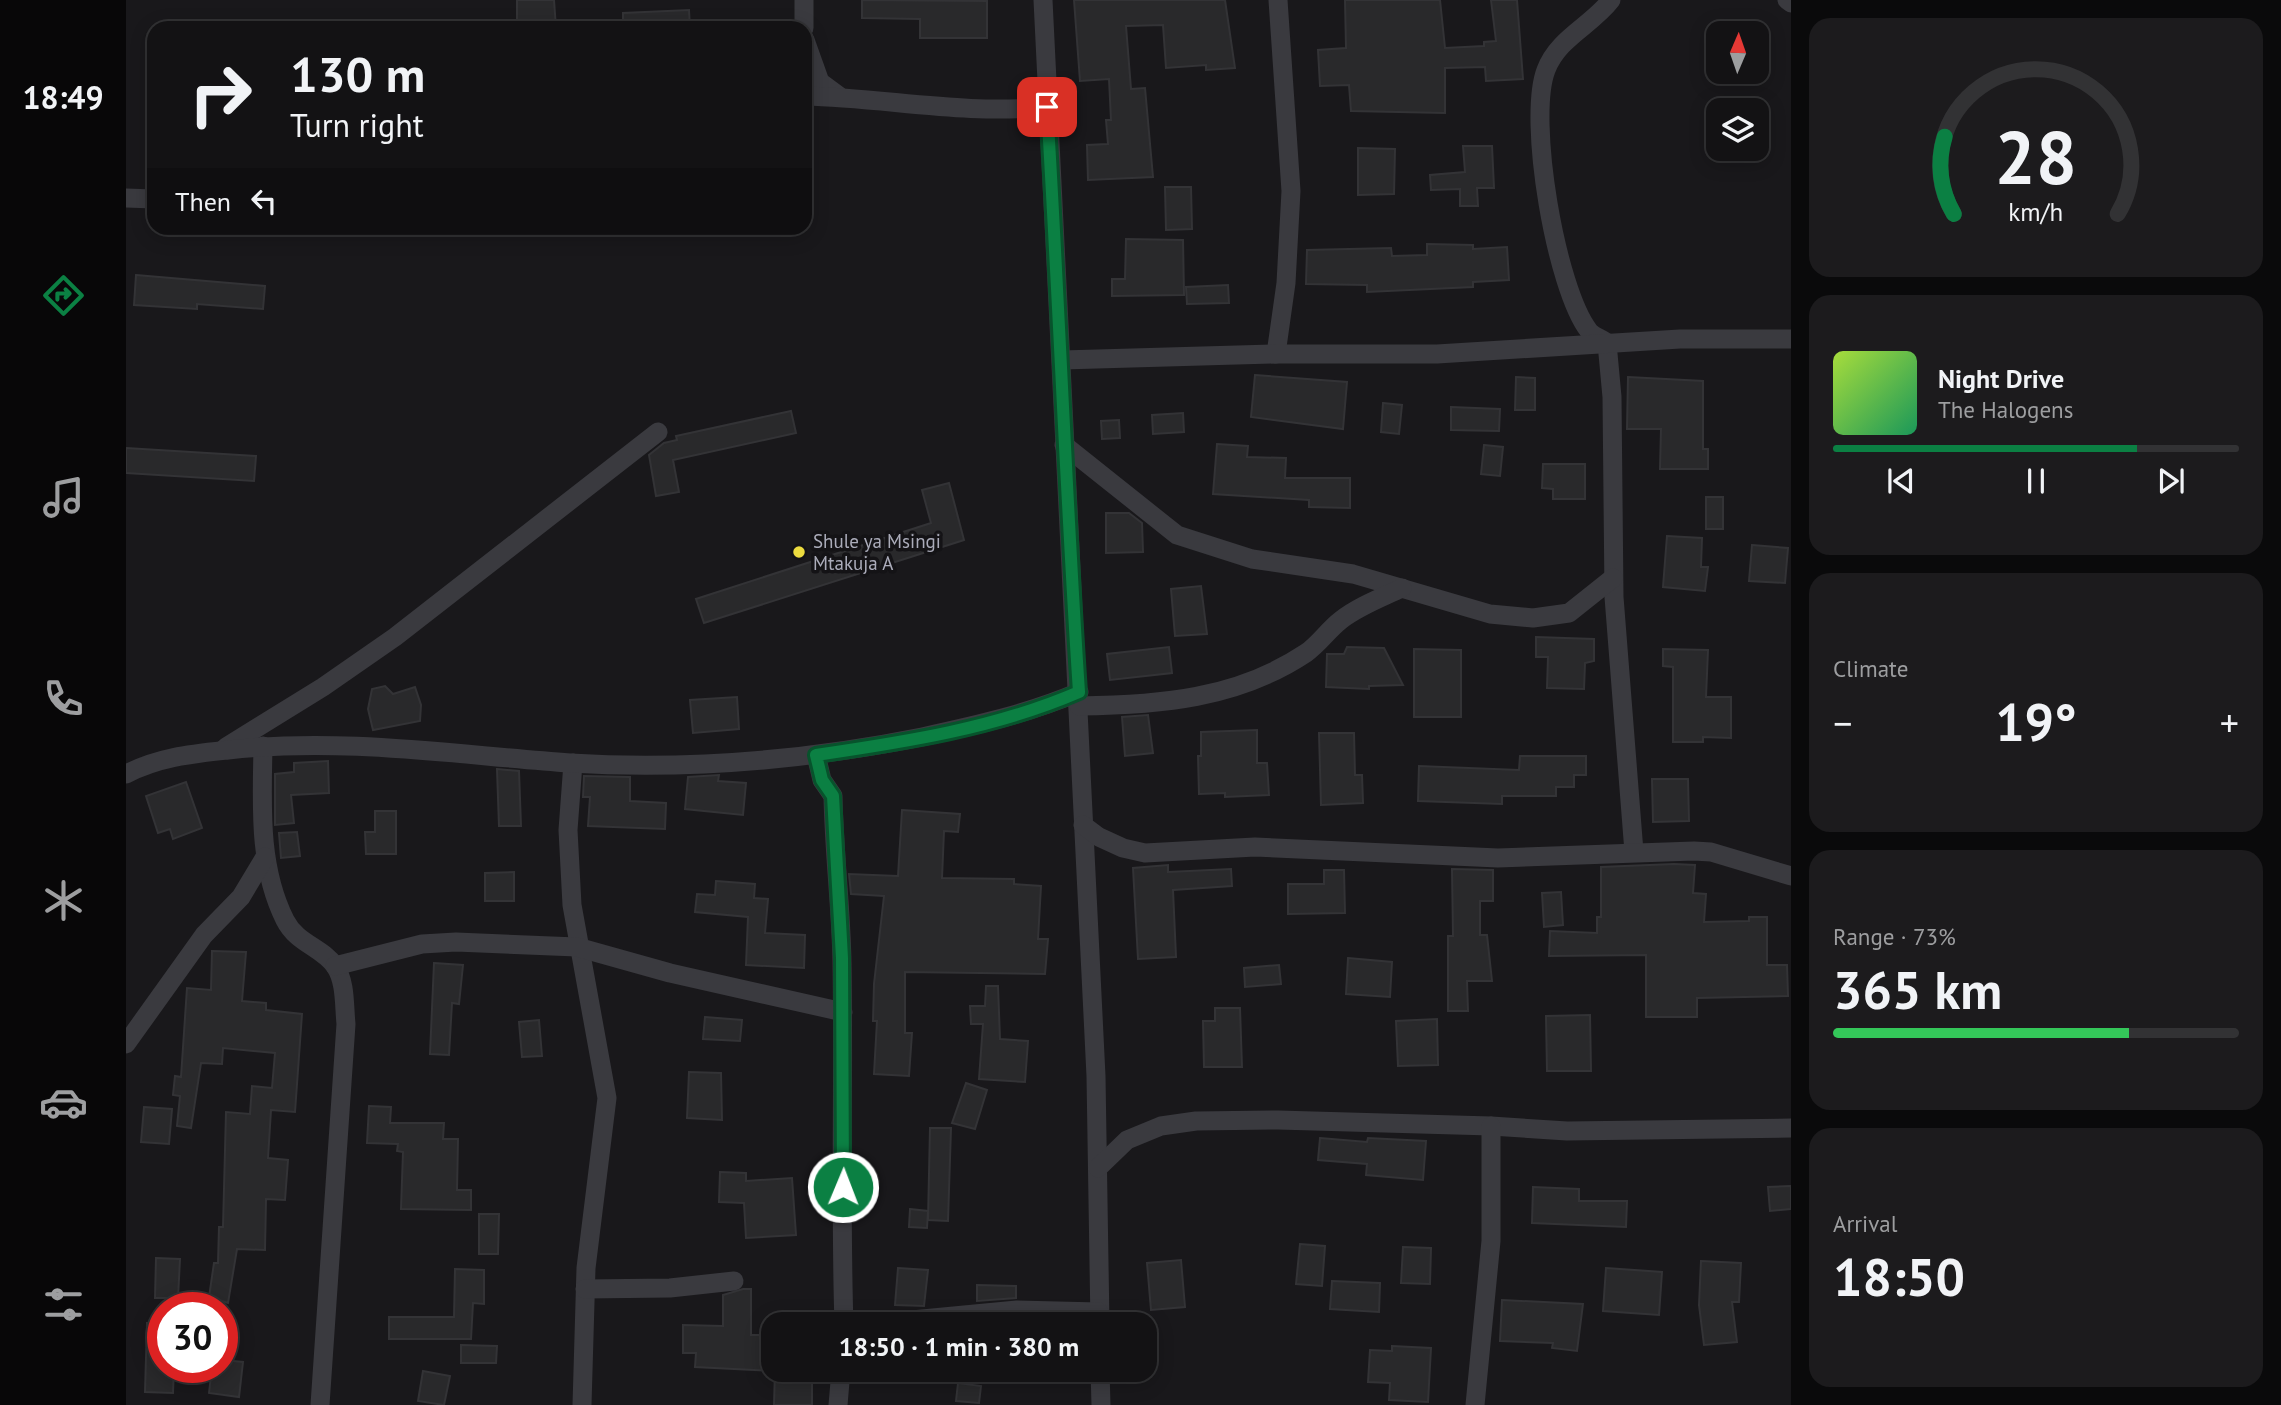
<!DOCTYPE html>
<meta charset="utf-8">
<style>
body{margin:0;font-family:"PT Sans",sans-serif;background:#1c1b1d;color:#f1f3f6;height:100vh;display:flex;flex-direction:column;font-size:26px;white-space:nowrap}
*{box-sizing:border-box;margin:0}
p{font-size:23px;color:#9d9ea0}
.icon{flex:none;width:38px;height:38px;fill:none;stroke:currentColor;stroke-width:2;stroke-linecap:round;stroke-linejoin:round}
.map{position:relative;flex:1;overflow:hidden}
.drawer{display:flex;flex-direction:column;gap:18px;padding:18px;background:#0a0a0b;width:490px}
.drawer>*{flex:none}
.hud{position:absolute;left:21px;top:21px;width:665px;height:214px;border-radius:21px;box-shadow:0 4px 18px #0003,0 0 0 2px #323234;background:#131214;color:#f1f3f6;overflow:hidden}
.needle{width:46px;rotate:2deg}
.buttons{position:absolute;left:1580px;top:21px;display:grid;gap:14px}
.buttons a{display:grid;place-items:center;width:63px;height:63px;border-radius:14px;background:#131214;box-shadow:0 4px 18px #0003,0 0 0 2px #323234;font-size:35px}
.speed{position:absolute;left:21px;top:1292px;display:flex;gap:14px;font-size:35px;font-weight:700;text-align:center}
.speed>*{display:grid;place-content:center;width:91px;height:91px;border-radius:50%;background:#131214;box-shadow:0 4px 18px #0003,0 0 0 2px #323234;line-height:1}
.speed .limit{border:10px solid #d22;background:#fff;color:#111}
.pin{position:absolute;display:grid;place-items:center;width:60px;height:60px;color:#fff;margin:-30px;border-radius:14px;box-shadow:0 4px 10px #0006}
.me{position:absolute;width:77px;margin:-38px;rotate:1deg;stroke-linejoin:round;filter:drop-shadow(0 0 5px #0008)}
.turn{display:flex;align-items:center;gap:24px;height:147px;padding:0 28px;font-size:32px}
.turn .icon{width:91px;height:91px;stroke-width:2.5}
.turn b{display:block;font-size:49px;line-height:60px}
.then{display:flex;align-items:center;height:66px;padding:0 28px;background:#0003;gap:14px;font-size:26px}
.big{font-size:52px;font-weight:800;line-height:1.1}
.drawer .tile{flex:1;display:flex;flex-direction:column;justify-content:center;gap:10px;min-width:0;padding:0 24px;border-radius:21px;background:#1c1b1d}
.drawer .dial{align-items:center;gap:0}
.dial svg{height:182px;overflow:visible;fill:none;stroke:#323234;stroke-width:7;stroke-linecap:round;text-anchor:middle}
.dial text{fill:#f1f3f6;stroke:none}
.song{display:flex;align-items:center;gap:21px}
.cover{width:84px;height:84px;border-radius:10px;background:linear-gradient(135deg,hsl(80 70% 55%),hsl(150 70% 35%))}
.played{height:7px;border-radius:4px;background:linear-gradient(90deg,#0b8043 75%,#323234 75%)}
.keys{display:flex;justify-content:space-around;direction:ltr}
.heat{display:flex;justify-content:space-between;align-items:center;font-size:38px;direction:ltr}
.charge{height:10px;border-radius:5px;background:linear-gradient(90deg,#34c759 73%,#323234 0)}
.trip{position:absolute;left:635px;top:1312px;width:396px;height:70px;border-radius:21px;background:#131214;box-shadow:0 4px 18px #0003,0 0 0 2px #323234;font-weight:800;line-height:70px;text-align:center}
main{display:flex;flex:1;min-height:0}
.tab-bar{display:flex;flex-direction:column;width:126px;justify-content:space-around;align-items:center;background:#080708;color:#9d9ea0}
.tab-bar .icon{width:49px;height:49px}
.tab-bar .selected{color:#0b8043}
.tab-bar b{font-size:32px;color:#f1f3f6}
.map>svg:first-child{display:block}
.building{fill:#29292b;stroke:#333336;stroke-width:2}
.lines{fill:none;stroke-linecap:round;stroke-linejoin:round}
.minor{stroke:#3a3a3f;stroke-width:19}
.route-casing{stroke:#07532c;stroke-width:18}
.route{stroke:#0b8043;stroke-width:12}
.poi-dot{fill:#ecdb3f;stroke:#141316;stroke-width:2.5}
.labels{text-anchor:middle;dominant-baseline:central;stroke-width:7;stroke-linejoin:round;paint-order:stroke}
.poi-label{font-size:19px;fill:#abacba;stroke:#141316;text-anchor:start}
</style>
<main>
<nav class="tab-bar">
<b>18:49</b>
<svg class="icon selected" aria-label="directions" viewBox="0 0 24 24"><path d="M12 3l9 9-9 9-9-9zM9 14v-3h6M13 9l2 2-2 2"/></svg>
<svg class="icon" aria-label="music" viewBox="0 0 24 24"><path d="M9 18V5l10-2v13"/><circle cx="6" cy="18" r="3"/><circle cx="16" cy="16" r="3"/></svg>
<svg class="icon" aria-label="phone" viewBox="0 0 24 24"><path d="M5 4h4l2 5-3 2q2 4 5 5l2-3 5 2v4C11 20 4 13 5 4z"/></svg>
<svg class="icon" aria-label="climate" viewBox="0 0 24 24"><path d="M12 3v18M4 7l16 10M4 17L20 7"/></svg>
<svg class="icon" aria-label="car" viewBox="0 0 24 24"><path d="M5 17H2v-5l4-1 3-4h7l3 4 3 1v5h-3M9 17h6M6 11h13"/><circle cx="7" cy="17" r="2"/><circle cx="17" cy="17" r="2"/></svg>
<svg class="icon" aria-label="filters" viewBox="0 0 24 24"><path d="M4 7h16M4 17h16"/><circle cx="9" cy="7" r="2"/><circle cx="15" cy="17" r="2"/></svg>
</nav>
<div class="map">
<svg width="1665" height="1405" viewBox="0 0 1665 1405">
<rect width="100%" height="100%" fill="#19181b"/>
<g class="building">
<polygon points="391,0 428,0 430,28 391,28"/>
<polygon points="736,0 861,1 861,38 794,38 794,19 736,18"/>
<polygon points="948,0 1099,0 1109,68 1080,70 1080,65 1040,68 1037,25 1000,26 1005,89 1019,88 1027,177 962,180 961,145 982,144 980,120 985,120 983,79 954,81"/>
<polygon points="1219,0 1314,0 1319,48 1358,46 1358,42 1370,41 1365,0 1391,0 1397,79 1360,81 1359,67 1319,68 1319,113 1225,111 1223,85 1194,86 1192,50 1220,48"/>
<polygon points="563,10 564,28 497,28 497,13"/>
<polygon points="1337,146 1366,146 1368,188 1351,188 1352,206 1334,206 1334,189 1305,190 1304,175 1339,172"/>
<polygon points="1232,148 1269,149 1268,194 1232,195"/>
<polygon points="1039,187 1065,187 1066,229 1040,230"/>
<polygon points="1000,239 1057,240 1058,295 986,296 986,279 999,279"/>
<polygon points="1301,244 1347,245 1347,249 1381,247 1383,280 1347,282 1347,287 1241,292 1241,285 1180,284 1181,250 1265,248 1266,256 1301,255"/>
<polygon points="10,275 139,286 137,309 71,304 71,309 8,305"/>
<polygon points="1102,285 1103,303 1061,304 1060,287"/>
<polygon points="1129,375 1221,382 1217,429 1125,417"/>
<polygon points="1390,377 1409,378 1409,410 1389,410"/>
<polygon points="1502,377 1577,381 1577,449 1582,449 1582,469 1534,469 1535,429 1501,429"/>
<polygon points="1257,403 1276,405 1273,434 1255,432"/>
<polygon points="1325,407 1374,409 1373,431 1325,430"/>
<polygon points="665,411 670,433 547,460 553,492 530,496 523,455 538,443 551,440 550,436"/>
<polygon points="1057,413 1058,432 1027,434 1026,415"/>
<polygon points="993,420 994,438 976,439 975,421"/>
<polygon points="1091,444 1122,446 1121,457 1160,458 1159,478 1224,478 1224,508 1183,507 1183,500 1087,494"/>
<polygon points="1358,445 1377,447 1374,476 1355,474"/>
<polygon points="0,448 130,456 128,481 0,473"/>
<polygon points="1417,464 1459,464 1459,499 1427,499 1427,489 1416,488"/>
<polygon points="823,483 838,540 578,623 570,599 805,523 796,490"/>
<rect x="1580" y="497" width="17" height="32"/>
<polygon points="980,513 1003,513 1016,523 1017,552 980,553"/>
<polygon points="1541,536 1576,538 1575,567 1582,567 1579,591 1537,587"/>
<polygon points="1626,545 1662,548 1659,583 1623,581"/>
<polygon points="1075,586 1081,634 1049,636 1045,589"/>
<polygon points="1410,637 1468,639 1468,661 1459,663 1458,689 1421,688 1422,657 1410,657"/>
<polygon points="1043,647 1046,673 984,680 981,654"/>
<polygon points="1221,647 1258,648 1277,685 1243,686 1243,689 1200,687 1201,654 1218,654"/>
<polygon points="1288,649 1335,650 1335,717 1288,717"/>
<polygon points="1537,649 1582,650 1580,697 1605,697 1605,738 1577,737 1577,742 1547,742 1547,667 1537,666"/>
<polygon points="259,686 267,694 289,687 295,705 294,721 247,730 242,709 246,689"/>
<polygon points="611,697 613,729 567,733 564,700"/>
<polygon points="1022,715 1027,753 999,756 996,717"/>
<polygon points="1131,730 1131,763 1141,763 1143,795 1099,797 1099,793 1073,794 1072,756 1075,756 1075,732"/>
<polygon points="1193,733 1228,733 1229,775 1236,775 1237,803 1195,805"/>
<polygon points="1394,756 1460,756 1460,775 1448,775 1448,787 1430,787 1430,796 1376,796 1376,804 1292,801 1293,766 1393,770"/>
<polygon points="202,761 203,793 165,795 168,823 149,825 149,774 168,772 168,763"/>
<polygon points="371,769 393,771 395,826 373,826"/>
<polygon points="593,775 592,781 620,783 617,815 559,809 562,777"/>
<polygon points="458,776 504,777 504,801 540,803 539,829 462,826 464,797 457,797"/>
<polygon points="1526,779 1562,779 1563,821 1527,822"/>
<polygon points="60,782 76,828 47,839 44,829 32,833 20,796"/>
<polygon points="776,810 834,814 832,832 818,831 816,878 888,879 888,884 915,886 912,939 922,939 919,974 779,972 779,1033 786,1033 783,1076 748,1074 751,1021 747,1021 748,984 758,896 725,894 723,874 772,876"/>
<polygon points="249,811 270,811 270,854 240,854 239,832 249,832"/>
<polygon points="171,832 174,856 155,858 153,833"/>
<polygon points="1548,864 1569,865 1567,893 1580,894 1578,922 1623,921 1623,917 1641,917 1641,965 1661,965 1662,996 1571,998 1571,1017 1520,1017 1520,955 1423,956 1424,931 1471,933 1471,917 1475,917 1475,867"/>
<polygon points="1042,865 1042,872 1105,869 1106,886 1047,890 1050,957 1012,959 1007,868"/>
<polygon points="1326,869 1367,870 1367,901 1354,901 1354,935 1361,935 1366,981 1341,981 1342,1011 1322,1011 1322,936 1327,936"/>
<polygon points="1198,870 1218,870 1219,913 1162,914 1162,884 1198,884"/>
<polygon points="388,872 388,901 359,901 359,873"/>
<polygon points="590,881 629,884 628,898 642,899 639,933 679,935 678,968 620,965 622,917 569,912 571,894 589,895"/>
<polygon points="1435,892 1437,925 1418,927 1416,893"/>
<polygon points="86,951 120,952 116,1001 140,1003 140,1010 176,1014 169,1112 145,1110 142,1158 162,1160 159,1200 140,1199 139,1250 111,1249 102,1303 83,1297 88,1263 92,1263 93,1227 97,1227 100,1112 124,1114 126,1086 146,1088 149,1053 97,1048 96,1064 75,1063 65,1128 51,1126 54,1096 47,1095 49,1076 55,1077 61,988 85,990"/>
<polygon points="1222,958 1266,962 1264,997 1220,994"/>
<polygon points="308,963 337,965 333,1004 326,1003 323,1055 304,1054"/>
<polygon points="1153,965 1155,984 1119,987 1118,968"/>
<polygon points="860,986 872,986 874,1039 902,1041 899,1082 853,1079 857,1024 845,1024 844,1006 859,1006"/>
<polygon points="1089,1008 1114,1008 1116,1067 1078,1067 1077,1021 1089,1021"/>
<polygon points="1464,1015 1465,1071 1421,1071 1420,1016"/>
<polygon points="579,1017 616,1020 614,1041 577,1039"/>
<polygon points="1311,1019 1312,1065 1272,1066 1270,1021"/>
<polygon points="413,1020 416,1056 396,1057 393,1022"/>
<polygon points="563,1072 595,1073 596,1120 561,1118"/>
<polygon points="840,1083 861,1090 849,1129 826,1123"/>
<polygon points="243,1106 265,1107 264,1123 318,1123 317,1139 332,1139 331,1190 345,1190 345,1210 275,1209 277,1152 271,1151 272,1144 241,1143"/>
<polygon points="18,1107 46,1109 43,1144 15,1142"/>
<polygon points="804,1128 825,1128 822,1221 802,1220"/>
<polygon points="1194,1138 1241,1142 1242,1138 1300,1141 1297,1180 1240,1175 1241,1164 1192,1160"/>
<polygon points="594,1172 620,1173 620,1181 666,1178 670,1235 620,1238 618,1203 593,1202"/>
<polygon points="1665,1186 1665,1209 1644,1211 1642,1187"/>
<polygon points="1407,1187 1453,1189 1453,1201 1501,1201 1500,1227 1406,1223"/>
<polygon points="784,1209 802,1211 801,1228 783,1227"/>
<polygon points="353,1214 373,1214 372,1254 353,1254"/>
<polygon points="1174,1244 1199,1246 1196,1286 1170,1284"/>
<polygon points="1277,1247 1305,1248 1304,1284 1275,1283"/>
<polygon points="30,1258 54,1259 52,1298 29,1298"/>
<polygon points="1055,1260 1059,1307 1025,1310 1021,1263"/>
<polygon points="1575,1261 1615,1263 1613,1302 1606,1302 1611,1342 1578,1345 1573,1305"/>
<polygon points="772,1268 802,1270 798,1306 769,1305"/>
<polygon points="1480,1268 1536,1272 1533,1315 1477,1311"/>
<polygon points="329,1269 358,1270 358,1304 347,1303 345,1339 263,1339 263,1317 328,1317"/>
<polygon points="1206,1281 1254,1283 1253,1312 1204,1309"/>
<polygon points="851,1285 890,1286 890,1298 851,1301"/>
<polygon points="617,1289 625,1289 625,1335 648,1335 648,1371 569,1367 570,1353 557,1353 557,1325 597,1326 597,1295"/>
<polygon points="1376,1300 1457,1304 1451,1351 1426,1348 1427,1343 1374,1341"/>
<polygon points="21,1323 37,1323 37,1367 48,1367 47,1393 19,1392"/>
<polygon points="335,1345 371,1346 370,1363 335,1363"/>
<polygon points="1266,1346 1305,1348 1302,1402 1263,1400 1264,1383 1242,1382 1244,1350 1266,1351"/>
<polygon points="96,1360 117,1362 113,1397 83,1393 86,1367 96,1367"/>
<polygon points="649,1370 686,1370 686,1405 648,1405"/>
<polygon points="297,1371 324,1376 318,1405 292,1401"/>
<polygon points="832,1383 855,1386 853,1403 830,1401"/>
</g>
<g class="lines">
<g class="minor">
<polyline points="678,0 678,28"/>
<polyline points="917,0 970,1076 974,1325"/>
<path d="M1485,0C1465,26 1432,38 1420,70C1401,119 1430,289 1463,331C1467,336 1476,339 1481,343L1486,397L1488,597L1508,852"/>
<polyline points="1661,0 1665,3"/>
<polyline points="679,40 694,82 713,96"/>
<path d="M679,96C760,98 839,115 921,107"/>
<polyline points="0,198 28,199"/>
<polyline points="1150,354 1160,283 1165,191 1152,0"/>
<polyline points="936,360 1150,354 1311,354 1554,339 1665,339"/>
<polyline points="938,445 1051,535 1126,559 1227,574 1364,614 1407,618 1443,613 1487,578"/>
<path d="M953,706C1033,705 1111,699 1180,653C1193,644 1202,630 1215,620C1233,606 1255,598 1276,588"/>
<path d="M137,746C136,804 132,866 159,920C171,944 196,947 209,966C220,982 218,1006 220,1024L194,1405"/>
<polyline points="100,747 197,687 269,637 532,432"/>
<path d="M690,755L696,780L707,796C708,852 715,907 716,962C718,1083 714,1204 718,1325"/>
<polyline points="447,763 442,830 446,905 481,1098 460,1268 456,1405"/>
<path d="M0,774C33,757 65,754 102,750C216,737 330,755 444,763C561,770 681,760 796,737C851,725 901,714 953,692"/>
<polyline points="957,825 973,837 997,848 1019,853 1129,847 1372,858 1568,851 1585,852 1665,876"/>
<polyline points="209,966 296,944 330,942 451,947 544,973 717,1012"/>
<polyline points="0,1044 78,935 115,897 139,857"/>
<polyline points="972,1168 1001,1140 1035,1126 1070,1121 1152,1120 1365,1126 1441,1131 1665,1128"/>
<polyline points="459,1289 544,1288 608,1281"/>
<polyline points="733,1325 891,1310 973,1312"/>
<polyline points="974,1370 975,1405"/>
<polyline points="712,1405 715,1370"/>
<polyline points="1349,1405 1365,1241 1365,1126"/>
</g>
</g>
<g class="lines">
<defs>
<path id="route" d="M717,1187L716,958L707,796L696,780L690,755C779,742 870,728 953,692C940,497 933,302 921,107"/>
</defs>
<use href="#route" class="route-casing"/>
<use href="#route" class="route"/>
</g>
<circle class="poi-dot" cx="673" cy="552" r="7"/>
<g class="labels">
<g class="poi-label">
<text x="687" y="541">Shule ya Msingi<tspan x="687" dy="22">Mtakuja A</tspan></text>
</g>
</g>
</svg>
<div class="buttons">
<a><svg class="needle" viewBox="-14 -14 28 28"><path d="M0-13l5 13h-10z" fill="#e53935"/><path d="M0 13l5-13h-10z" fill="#9d9ea0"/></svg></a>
<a><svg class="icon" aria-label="layers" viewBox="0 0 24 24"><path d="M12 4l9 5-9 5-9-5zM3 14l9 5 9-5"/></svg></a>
</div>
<div class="speed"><div class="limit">30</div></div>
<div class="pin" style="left:921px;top:107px;background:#d93025"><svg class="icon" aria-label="arrive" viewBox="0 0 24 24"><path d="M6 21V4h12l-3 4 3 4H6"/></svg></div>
<svg class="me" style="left:717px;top:1187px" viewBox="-20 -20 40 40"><circle r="17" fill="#0b8043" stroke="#fff" stroke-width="3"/><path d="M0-11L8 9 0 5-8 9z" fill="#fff"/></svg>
<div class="trip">18:50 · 1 min · 380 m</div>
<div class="hud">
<div class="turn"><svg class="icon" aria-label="right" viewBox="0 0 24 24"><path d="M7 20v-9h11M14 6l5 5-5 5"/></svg><div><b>130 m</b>Turn right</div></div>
<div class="then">Then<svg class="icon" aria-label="left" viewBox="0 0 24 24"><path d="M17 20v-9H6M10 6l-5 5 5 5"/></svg></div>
</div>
</div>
<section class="drawer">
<div class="tile dial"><svg viewBox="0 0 100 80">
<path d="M14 69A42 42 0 1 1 86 69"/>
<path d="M14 69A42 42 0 0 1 10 35" stroke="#0b8043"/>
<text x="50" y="56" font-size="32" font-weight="700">28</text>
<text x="50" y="72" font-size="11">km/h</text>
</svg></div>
<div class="tile">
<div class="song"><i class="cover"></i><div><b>Night Drive</b><p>The Halogens</p></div></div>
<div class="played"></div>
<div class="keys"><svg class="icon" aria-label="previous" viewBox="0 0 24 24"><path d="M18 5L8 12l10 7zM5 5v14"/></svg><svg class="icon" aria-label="pause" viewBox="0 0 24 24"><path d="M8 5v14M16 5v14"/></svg><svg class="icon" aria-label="next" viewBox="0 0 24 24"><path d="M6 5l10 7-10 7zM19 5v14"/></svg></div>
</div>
<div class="tile"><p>Climate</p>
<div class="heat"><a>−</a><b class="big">19°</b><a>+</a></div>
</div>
<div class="tile"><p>Range · 73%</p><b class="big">365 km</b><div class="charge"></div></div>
<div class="tile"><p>Arrival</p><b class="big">18:50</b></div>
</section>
</main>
